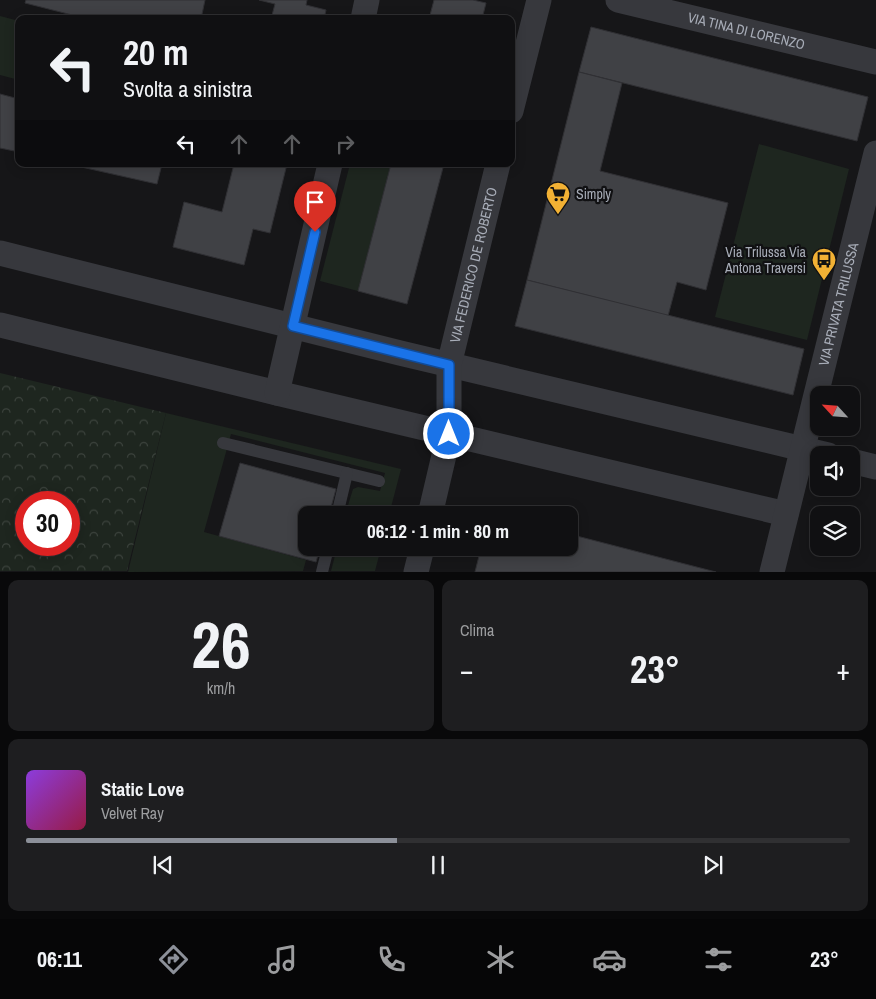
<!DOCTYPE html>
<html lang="it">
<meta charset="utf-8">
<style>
body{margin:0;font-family:"Archivo Narrow",sans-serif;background:#1e1e20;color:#f1f3f6;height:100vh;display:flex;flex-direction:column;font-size:19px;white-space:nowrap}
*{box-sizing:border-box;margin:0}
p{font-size:16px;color:#9c9d9f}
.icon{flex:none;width:28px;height:28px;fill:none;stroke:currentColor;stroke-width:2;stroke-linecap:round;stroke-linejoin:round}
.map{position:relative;height:572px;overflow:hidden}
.drawer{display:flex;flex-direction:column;gap:8px;padding:8px;background:#09090a;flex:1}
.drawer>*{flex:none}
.hud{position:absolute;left:15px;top:15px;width:500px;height:152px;border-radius:10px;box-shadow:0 2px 12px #0003,0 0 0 1px #303032;background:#101012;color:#f1f3f6;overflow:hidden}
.needle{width:32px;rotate:296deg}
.controls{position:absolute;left:810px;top:386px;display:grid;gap:10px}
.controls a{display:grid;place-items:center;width:50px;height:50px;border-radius:10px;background:#101012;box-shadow:0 2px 12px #0003,0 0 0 1px #303032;font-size:25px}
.speed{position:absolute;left:15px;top:491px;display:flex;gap:10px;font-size:25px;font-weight:700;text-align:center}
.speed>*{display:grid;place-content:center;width:65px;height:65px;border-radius:50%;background:#101012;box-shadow:0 2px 12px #0003,0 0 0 1px #303032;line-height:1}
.speed .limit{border:8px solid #d22;background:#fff;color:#111}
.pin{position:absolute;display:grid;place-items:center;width:42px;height:42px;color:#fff;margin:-51px -21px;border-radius:50% 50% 50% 0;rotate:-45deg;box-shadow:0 0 5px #0007}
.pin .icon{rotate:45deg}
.me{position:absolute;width:55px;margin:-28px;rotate:0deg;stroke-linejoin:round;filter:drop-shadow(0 0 4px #0008)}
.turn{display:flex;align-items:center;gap:18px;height:105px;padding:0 25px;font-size:22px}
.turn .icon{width:65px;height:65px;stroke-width:2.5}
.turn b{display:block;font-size:35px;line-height:42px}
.lanes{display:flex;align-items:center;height:48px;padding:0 25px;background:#0003;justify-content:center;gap:25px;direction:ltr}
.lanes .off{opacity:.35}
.big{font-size:38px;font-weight:700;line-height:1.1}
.drawer .widget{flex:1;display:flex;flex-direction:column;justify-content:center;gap:8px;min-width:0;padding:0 18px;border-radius:10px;background:#1e1e20}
.drawer .dial{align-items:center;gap:0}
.dial b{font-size:65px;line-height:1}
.song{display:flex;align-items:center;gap:15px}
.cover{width:60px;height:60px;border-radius:8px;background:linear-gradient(135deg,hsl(270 70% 55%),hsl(340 70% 35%))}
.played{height:5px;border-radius:2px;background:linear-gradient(90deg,#8c9099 45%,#303032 45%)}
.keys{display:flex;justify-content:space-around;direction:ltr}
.heat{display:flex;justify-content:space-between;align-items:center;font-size:28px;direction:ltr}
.drawer .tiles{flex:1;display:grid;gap:8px;grid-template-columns:1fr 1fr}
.widget:last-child{grid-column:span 2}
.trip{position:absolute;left:298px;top:506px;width:280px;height:50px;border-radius:10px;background:#101012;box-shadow:0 2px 12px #0003,0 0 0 1px #303032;font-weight:700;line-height:50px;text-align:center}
.menu{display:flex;height:80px;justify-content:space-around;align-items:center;background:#060607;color:#9c9d9f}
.menu .icon{width:35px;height:35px}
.menu .selected{color:#8c9099}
.menu b{font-size:22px;color:#f1f3f6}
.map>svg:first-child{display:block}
.park{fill:url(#park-crowns);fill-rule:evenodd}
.garden{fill:#1e261f}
.building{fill:#404145;stroke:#303034}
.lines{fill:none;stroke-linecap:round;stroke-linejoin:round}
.lane{stroke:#37383d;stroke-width:12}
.street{stroke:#37383d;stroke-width:25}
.route-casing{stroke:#114b97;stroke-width:12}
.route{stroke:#1a73e8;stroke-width:9}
.labels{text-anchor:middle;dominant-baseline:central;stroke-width:4.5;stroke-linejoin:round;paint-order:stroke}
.street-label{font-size:14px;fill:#a8adb8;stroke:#111113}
.poi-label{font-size:14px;fill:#a8adb8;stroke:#111113;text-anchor:start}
</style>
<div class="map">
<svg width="876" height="572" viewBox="0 0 876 572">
<defs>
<pattern id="park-crowns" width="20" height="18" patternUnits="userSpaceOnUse" patternTransform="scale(1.25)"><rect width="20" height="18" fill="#1e261f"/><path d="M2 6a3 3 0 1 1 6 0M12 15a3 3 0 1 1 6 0" fill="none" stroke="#3c433d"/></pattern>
</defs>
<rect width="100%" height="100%" fill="#161618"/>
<path class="park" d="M0,373L166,413L127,571H0ZM26,502H69V545H26Z"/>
<g class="garden">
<polygon points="0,16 19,21 19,80 0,75"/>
<polygon points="759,144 849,169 807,340 715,317"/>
<polygon points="350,164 391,164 358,291 320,281"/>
<polygon points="166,413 401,469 389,515 345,515 353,489 358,487 380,491 385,473 231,434 204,532 306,560 303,571 128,572"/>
<polygon points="337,548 381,548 375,571 331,571"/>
</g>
<g class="building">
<polygon points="26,0 205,0 201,19 88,19 25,3"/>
<polygon points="259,0 307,0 306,5 326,10 324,19 271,19 275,4"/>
<polygon points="434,0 473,0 486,3 482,19 429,19"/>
<polygon points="591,27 868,97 857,141 579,72"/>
<polygon points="579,72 622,83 600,171 728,203 706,290 677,282 668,316 527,280"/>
<polygon points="0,94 19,99 19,152 0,148"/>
<polygon points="68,164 162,164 157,184"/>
<polygon points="234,164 287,164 270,233 253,229 244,265 173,247 184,202 222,212"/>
<polygon points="391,164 444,164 407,304 358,291"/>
<polygon points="527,280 804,349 793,395 515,326"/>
<polygon points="240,463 336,489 329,515 306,515 306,548 320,548 316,562 219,536"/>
<polygon points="569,534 716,572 475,572 481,548 569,548"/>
</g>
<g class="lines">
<g class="lane">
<polyline points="223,443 379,481"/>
<polyline points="337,515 347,473"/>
<polyline points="322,572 328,548"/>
</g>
<g class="street">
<path id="s1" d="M618,0L876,62"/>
<polyline points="363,19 367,0"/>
<polyline points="511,111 539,0"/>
<polyline points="0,253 400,353 828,455"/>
<polyline points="0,325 277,393 786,514"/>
<polyline points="277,393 330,164"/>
<polyline points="851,461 876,467"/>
<path id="s2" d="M430,515L449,434V365L498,164"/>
<polyline points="416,572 422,548"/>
<path id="s3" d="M772,572L876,153"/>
</g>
</g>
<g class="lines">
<defs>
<polyline id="route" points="315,232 293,326 449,365 449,434"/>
</defs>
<use href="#route" class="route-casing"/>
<use href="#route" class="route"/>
</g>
<defs>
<symbol id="supermarket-pin" viewBox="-11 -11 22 30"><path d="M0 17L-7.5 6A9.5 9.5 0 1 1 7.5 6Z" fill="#f2b134" stroke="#111113"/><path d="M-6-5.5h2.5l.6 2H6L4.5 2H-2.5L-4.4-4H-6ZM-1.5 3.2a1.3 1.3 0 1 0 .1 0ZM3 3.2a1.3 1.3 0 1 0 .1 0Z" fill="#111"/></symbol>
<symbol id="bus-pin" viewBox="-11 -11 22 30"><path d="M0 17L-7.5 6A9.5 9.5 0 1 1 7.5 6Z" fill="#f2b134" stroke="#111113"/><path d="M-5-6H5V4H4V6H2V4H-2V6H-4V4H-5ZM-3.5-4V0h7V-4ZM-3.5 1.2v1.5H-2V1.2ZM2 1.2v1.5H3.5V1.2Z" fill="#111"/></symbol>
</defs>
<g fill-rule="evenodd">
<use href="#supermarket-pin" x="544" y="180" width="28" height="38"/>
<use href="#bus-pin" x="810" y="246" width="28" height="38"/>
</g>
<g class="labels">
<g class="street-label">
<text stroke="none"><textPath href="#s1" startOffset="132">VIA TINA DI LORENZO</textPath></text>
<text stroke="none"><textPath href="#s2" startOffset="255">VIA FEDERICO DE ROBERTO</textPath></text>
<text stroke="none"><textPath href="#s3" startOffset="276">VIA PRIVATA TRILUSSA</textPath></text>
</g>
<g class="poi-label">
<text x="576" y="194">Simply</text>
<text x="806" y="252" text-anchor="end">Via Trilussa Via<tspan x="806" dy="16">Antona Traversi</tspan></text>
</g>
</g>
</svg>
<div class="controls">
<a><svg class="needle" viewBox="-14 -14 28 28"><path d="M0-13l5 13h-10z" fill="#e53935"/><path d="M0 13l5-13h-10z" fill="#9c9d9f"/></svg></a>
<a><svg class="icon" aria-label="sound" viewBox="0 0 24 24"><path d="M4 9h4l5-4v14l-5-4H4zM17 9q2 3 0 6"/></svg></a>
<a><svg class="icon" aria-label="layers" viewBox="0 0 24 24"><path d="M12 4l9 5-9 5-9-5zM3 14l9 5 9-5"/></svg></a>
</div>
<div class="speed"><div class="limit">30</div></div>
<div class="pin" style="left:315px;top:232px;background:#d93025"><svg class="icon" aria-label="arrive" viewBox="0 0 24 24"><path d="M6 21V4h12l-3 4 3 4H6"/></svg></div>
<svg class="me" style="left:449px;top:434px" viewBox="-20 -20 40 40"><circle r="17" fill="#1a73e8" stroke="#fff" stroke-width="3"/><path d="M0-11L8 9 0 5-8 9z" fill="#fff"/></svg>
<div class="trip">06:12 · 1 min · 80 m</div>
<div class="hud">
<div class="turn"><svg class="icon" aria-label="left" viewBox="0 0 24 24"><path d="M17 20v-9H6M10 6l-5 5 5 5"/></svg><div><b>20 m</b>Svolta a sinistra</div></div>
<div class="lanes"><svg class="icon" aria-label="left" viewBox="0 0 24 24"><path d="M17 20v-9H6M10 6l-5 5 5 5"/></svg><svg class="icon off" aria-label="ahead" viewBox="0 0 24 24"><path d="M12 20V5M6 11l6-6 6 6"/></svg><svg class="icon off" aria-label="ahead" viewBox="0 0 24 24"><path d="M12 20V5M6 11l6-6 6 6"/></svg><svg class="icon off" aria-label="right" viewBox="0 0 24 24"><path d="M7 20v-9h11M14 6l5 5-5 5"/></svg></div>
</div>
</div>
<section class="drawer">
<div class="tiles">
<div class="widget dial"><b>26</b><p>km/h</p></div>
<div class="widget"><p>Clima</p>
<div class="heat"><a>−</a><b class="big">23°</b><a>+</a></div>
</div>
<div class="widget">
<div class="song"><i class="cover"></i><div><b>Static Love</b><p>Velvet Ray</p></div></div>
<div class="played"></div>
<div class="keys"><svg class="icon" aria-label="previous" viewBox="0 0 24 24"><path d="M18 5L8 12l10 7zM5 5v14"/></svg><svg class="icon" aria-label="pause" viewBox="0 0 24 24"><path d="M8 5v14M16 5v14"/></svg><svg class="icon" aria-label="next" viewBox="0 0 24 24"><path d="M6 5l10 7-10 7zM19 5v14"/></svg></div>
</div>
</div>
</section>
<nav class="menu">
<b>06:11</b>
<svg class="icon selected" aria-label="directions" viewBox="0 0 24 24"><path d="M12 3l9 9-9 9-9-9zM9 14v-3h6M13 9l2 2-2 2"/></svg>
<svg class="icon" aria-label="music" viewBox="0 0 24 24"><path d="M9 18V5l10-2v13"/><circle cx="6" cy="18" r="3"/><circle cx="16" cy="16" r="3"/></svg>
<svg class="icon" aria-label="phone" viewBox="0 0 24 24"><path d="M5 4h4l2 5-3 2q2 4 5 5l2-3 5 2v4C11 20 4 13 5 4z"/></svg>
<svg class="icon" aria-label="climate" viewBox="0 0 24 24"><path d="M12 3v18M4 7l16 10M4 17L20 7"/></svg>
<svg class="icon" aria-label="car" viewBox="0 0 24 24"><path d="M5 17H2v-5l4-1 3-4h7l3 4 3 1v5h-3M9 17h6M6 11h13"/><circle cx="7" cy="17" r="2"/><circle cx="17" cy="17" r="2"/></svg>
<svg class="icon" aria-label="filters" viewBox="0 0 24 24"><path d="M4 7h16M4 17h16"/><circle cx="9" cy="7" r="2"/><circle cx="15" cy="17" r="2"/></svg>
<b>23°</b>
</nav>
